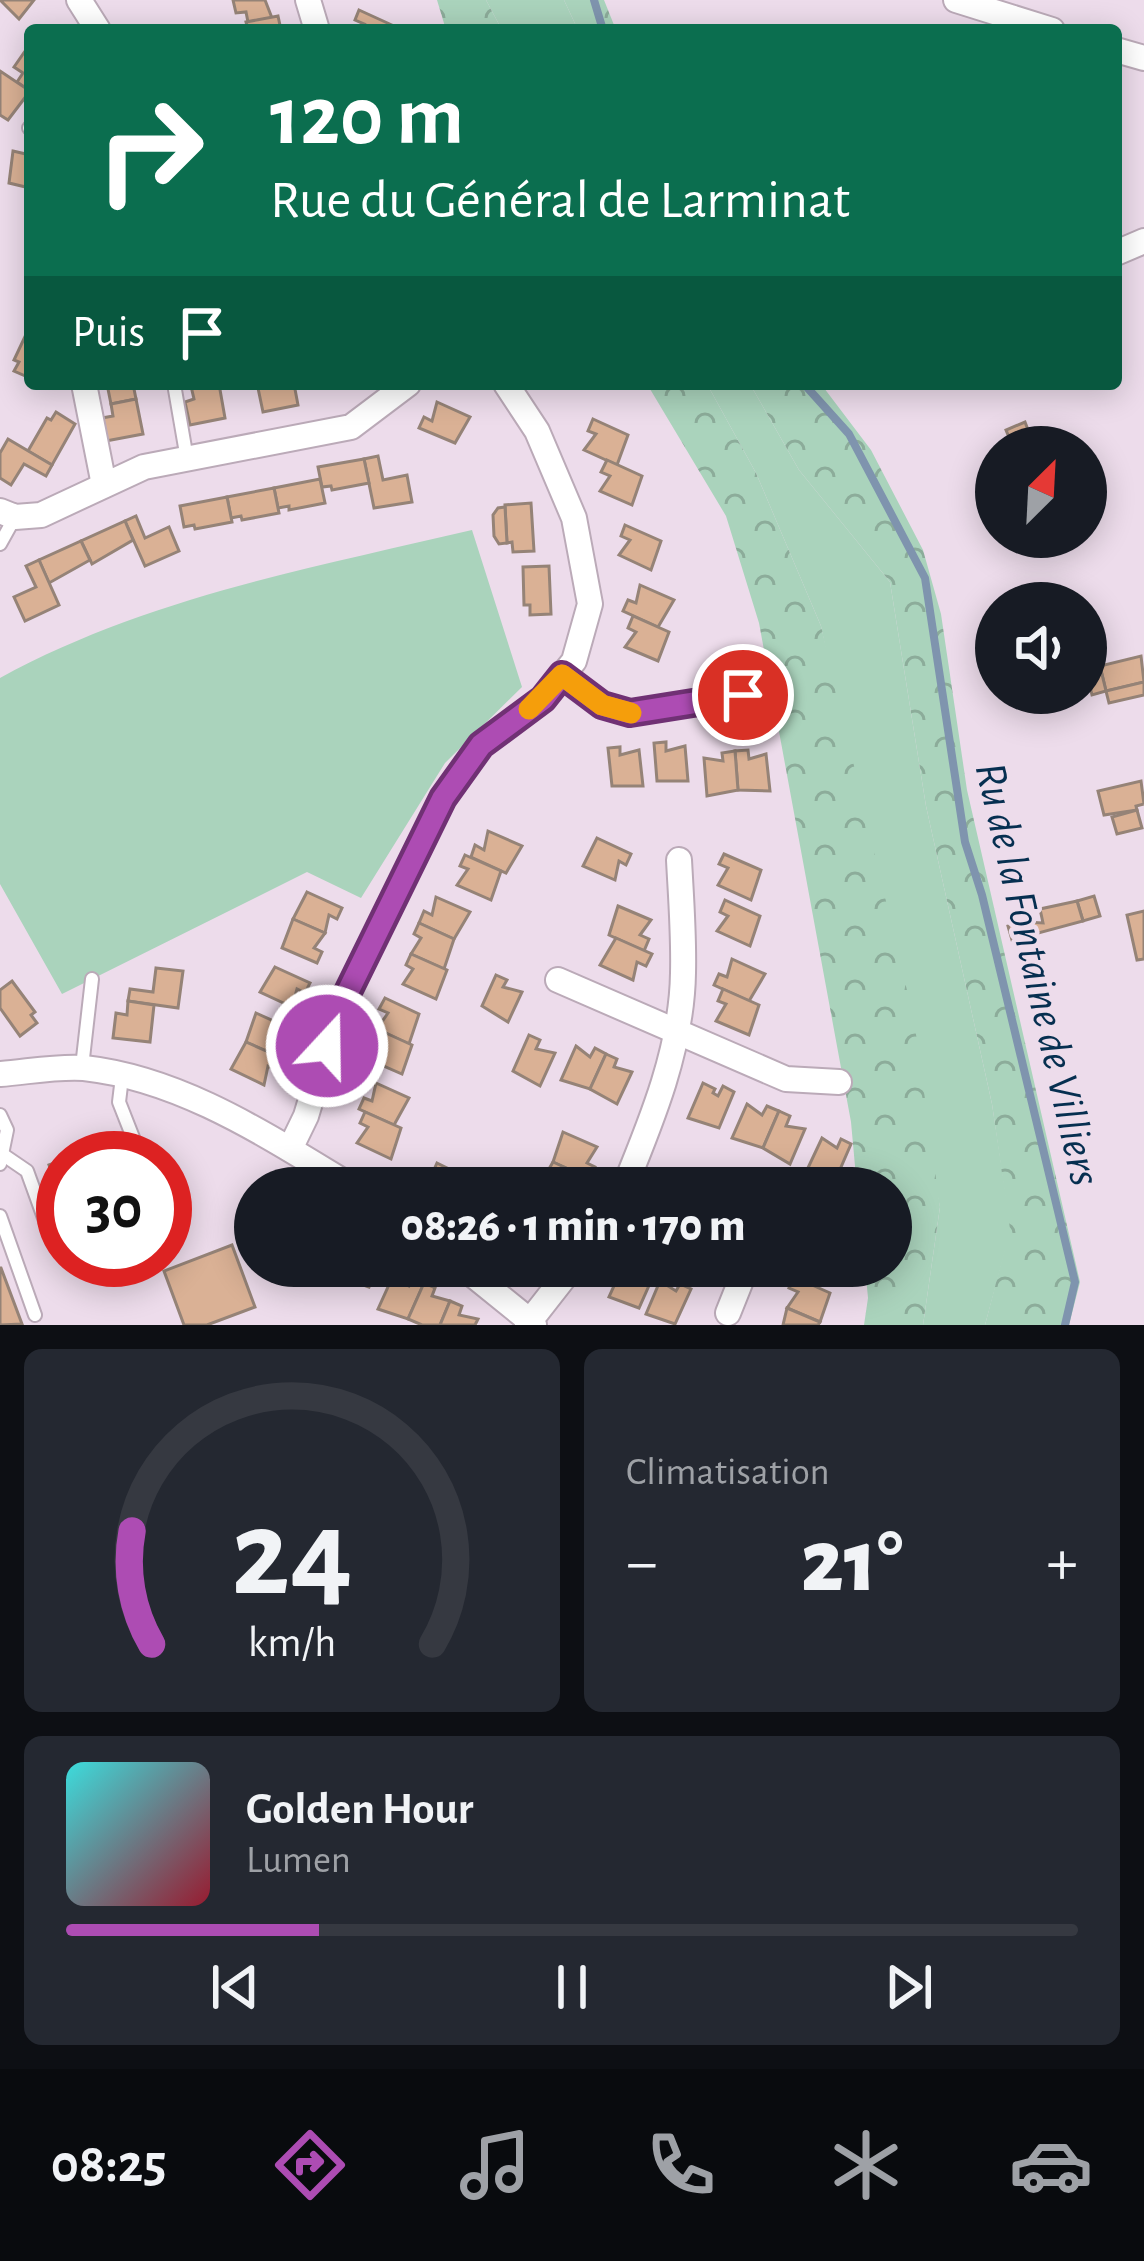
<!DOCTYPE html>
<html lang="fr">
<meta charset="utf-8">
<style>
body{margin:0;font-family:"Alegreya Sans",sans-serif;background:#242831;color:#f1f3f6;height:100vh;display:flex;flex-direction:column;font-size:45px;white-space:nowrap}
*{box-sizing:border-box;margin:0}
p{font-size:39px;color:#9ea1a6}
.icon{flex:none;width:66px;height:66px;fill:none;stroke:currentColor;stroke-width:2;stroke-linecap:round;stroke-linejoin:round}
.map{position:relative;height:1325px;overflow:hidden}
.sheet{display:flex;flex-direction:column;gap:24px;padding:24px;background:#0d0f14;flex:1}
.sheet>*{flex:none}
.top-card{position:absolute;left:24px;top:24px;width:1098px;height:366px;border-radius:12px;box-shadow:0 6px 30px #0003;background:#0b6e4f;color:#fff;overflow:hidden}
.needle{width:78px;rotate:24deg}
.fabs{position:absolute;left:975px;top:426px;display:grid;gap:24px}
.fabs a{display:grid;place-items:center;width:132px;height:132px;border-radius:50%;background:#171b24;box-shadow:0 6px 30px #0003;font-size:60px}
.speed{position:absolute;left:36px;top:1131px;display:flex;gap:24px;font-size:60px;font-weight:700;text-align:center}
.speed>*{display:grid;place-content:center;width:156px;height:156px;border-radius:50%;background:#171b24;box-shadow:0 6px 30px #0003;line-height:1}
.speed .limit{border:18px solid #d22;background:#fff;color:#111}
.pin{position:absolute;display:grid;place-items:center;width:102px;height:102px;color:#fff;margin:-51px;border:6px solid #fff;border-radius:50%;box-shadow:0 3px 12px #0007}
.me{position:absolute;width:132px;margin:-66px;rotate:21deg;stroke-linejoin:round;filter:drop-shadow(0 0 9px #0008)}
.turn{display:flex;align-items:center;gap:42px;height:252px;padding:0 48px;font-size:54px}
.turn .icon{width:156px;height:156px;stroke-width:2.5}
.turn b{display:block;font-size:84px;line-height:102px}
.then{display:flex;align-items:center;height:114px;padding:0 48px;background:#0003;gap:24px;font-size:45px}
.big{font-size:90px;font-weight:800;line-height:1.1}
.sheet .widget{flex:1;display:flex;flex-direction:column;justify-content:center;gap:18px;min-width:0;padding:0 42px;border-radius:18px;background:#242831}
.sheet .dial{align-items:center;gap:0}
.dial svg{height:312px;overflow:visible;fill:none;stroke:#363941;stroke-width:7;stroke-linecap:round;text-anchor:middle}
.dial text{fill:#f1f3f6;stroke:none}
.song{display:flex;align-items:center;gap:36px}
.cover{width:144px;height:144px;border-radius:18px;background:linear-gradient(135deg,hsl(180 70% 55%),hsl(350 70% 35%))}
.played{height:12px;border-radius:6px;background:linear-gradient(90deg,#ad4cb3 25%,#363941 25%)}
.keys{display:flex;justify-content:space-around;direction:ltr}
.heat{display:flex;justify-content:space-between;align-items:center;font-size:66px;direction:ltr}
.sheet .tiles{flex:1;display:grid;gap:24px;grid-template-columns:1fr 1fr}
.widget:last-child{grid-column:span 2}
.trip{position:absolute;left:234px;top:1167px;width:678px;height:120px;border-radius:60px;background:#171b24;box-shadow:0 6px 30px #0003;font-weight:800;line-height:120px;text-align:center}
.tab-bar{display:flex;height:192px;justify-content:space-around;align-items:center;background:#090b0e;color:#9ea1a6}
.tab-bar .icon{width:84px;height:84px}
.tab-bar .on{color:#ad4cb3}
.tab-bar b{font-size:54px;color:#f1f3f6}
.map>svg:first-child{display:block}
.green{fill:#aad3bc}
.forest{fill:url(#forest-crowns)}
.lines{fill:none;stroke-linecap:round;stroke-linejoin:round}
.stream{stroke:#7f94ae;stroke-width:8}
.building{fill:#dab195;stroke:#958377;stroke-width:3}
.service-casing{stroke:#bbaab8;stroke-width:16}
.minor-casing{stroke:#bbaab8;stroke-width:28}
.service{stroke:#fff;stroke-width:12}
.minor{stroke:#fff;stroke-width:24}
.route-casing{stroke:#703174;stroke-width:30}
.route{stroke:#ad4cb3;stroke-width:21}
.slow{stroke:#f59e0b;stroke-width:21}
.labels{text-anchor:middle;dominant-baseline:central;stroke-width:9;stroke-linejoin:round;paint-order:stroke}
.water-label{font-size:45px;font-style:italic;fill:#062f50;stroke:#eddceb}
</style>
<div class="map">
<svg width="1144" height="1325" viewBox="0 0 1144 1325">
<defs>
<pattern id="forest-crowns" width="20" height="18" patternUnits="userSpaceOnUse" patternTransform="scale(3)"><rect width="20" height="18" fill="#aad3bc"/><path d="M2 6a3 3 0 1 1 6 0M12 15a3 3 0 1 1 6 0" fill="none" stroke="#8cac9a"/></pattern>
</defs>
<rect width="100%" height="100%" fill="#eddceb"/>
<g class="green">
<polygon points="486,0 564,0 578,30 502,30"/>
<polygon points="707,384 750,384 799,470 890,582 926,806 992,1104 1011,1229 985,1325 923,1325 940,1207 821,626 756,473"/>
<path d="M472,530L522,687L445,763L361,898L307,872L62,994L0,884V678C146,598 311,568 472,530Z"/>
</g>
<g class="forest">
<polygon points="437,0 486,0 502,30 446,30"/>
<polygon points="564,0 604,0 616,30 578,30"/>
<polygon points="647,384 707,384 756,473 821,626 914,1020 940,1207 923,1325 864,1325 868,1298 865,1266 891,1266 891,1188 857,1188 851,1122 759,623 726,516"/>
<polygon points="750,384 821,384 871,450 923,550 941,614 967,790 1080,1282 1069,1325 985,1325 1010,1229 992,1104 926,806 890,582 799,470"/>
</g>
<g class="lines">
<g class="stream">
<polyline points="594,0 603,30"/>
<polyline points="804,384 849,434 925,578 965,842 982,895 1075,1282 1065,1325"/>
</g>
</g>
<g class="building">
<polygon points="0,0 34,0 19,19"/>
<polygon points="233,0 265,0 272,18 248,22 246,12 236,13"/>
<polygon points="359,10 394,26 393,30 357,30 364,24 355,20"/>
<polygon points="278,16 281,30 248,30 246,22"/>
<polygon points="30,44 30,91 17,82 23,73 14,67"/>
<polygon points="0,71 30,91 8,120 0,115"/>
<polygon points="13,151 30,155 30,188 9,183"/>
<polygon points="30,326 30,378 14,371 19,362 14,360"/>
<polygon points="107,384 133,384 136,399 111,404"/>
<polygon points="219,384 225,418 190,425 185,402 194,399 191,386"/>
<polygon points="294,384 298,405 263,412 258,388"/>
<polygon points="136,399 143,434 106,441 102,418 113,416 111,404"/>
<polygon points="437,402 470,417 455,443 419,428 424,417 432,421"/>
<polygon points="56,412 75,424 52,465 28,451 47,418 51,420"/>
<polygon points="593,419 628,435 617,465 584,450 596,434 588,431"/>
<polygon points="1025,422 1030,435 1011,442 1006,430"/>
<polygon points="8,439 52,465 46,476 24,464 11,485 0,478 0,453"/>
<polygon points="378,456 383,480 407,475 412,502 374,508 364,459"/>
<polygon points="364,459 369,483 332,490 331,486 322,487 318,467"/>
<polygon points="607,460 642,476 632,505 600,491 610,476 601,472"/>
<polygon points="320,479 325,503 289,510 289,506 278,508 274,488"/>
<polygon points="274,488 279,513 242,520 241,516 231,518 227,497"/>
<polygon points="227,497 232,522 195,529 194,525 184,527 180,506"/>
<polygon points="531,503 534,551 513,552 512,542 507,543 505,505"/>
<polygon points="505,507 507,543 499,544 494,536 493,515 498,508"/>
<polygon points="136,516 145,538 169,527 179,551 145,566 125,521"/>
<polygon points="125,521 133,540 92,564 81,541"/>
<polygon points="625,525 661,541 651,570 619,555 630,540 621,536"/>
<polygon points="81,541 90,560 49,583 39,560"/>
<polygon points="39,560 59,605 25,621 14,597 36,587 26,566"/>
<polygon points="549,566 551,614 530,615 530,605 524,605 523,567"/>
<polygon points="640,585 674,600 658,627 623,611 628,600 636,603"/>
<polygon points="633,616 669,632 658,661 625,647 636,632 628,628"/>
<polygon points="1141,656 1144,682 1106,691 1100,666"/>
<polygon points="1100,666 1106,691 1092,695 1086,670"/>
<polygon points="1144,682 1144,695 1109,703 1106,691"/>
<polygon points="666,742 666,751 685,746 688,781 657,781 654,743"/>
<polygon points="620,747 620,755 639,750 643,786 612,786 608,748"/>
<polygon points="748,750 749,759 766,754 770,791 738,790 735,751"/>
<polygon points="735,751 738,790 707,796 704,758 723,761 722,753"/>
<polygon points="1141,781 1144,804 1136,806 1137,810 1104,815 1098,791"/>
<polygon points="1137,810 1142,828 1117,834 1112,817"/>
<polygon points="488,831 522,846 506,873 471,857 475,845 484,850"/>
<polygon points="597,838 631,854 626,865 619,861 615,880 583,866"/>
<polygon points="724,854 761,870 751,900 718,885 728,868 719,864"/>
<polygon points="465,855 501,871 491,900 457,885 468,869 460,866"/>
<polygon points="307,892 342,908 337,919 329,915 325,933 293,919"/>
<polygon points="1094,896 1100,916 1083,921 1077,901"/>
<polygon points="436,897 470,912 454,939 419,923 424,911 432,915"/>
<polygon points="725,900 760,916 750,946 717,931 728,916 720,912"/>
<polygon points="1077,901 1083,921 1012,940 1008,926 1025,922 1043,923 1040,909"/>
<polygon points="618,906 651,920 640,935 649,939 644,951 609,935"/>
<polygon points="1144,911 1144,959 1137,960 1127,915"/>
<polygon points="293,919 325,933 314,948 322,952 317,963 282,948"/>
<polygon points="419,923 454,939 444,969 411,954 421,938 414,934"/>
<polygon points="616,938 652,954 646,966 637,962 633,980 600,965"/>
<polygon points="411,954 447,970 436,999 403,984 413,969 406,965"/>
<polygon points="732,959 765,974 749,1001 714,985 719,974 727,977"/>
<polygon points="275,967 310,983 305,993 297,989 292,1007 260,992"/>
<polygon points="156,968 183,971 178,1008 128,1001 130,989 153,992"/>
<polygon points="496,975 507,980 503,987 522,992 508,1022 482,1006"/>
<polygon points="12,981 35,1012 31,1015 37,1023 20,1036 0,1008 0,990"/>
<polygon points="723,989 759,1005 749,1035 716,1021 726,1004 718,1001"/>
<polygon points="385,998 419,1014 409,1044 377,1029 388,1013 379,1009"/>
<polygon points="128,1001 154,1005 150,1042 113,1038 116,1013 127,1015"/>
<polygon points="256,1013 289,1028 279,1042 287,1047 282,1058 246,1042"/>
<polygon points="377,1029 412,1045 402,1074 370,1060 380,1044 372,1040"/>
<polygon points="529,1035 540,1040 536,1049 555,1053 540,1086 513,1071"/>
<polygon points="246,1042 282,1058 277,1070 268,1066 264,1085 231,1069"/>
<polygon points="576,1046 590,1057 595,1048 606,1054 590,1089 561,1080"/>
<polygon points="606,1054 617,1059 614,1067 632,1072 617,1104 590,1089"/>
<polygon points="376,1083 409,1098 394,1125 359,1109 364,1098 372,1101"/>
<polygon points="703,1083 715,1089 713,1093 718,1096 723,1086 734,1092 719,1128 688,1118"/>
<polygon points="747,1104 762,1115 767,1106 779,1111 763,1148 732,1138"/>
<polygon points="779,1111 790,1116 786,1126 805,1129 790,1164 763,1148"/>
<polygon points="365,1112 401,1128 391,1159 357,1143 368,1127 360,1123"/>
<polygon points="563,1132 597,1147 587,1163 595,1167 590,1179 553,1162"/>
<polygon points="822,1138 837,1148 841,1139 851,1144 835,1181 806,1172"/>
<polygon points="110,1143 115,1158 69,1158"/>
<polygon points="63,1160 63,1202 49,1165"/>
<polygon points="553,1162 590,1179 586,1188 538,1188"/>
<polygon points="437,1163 453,1171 445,1188 428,1183"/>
<polygon points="232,1245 255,1307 207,1325 184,1325 164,1271"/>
<polygon points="343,1266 378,1266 369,1287 339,1276"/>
<polygon points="623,1266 639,1274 643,1266 655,1272 639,1308 609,1297"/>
<polygon points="0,1268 1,1268 22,1324 0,1325"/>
<polygon points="393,1276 409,1286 413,1278 424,1283 408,1319 378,1309"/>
<polygon points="794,1277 830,1293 820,1322 787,1308 798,1292 789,1288"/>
<polygon points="660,1281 676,1291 680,1284 691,1289 675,1324 646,1314"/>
<polygon points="424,1283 435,1288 432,1296 450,1301 440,1325 422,1325 408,1319"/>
<polygon points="450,1301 462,1306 459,1315 478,1319 475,1325 440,1325"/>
<polygon points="787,1308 820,1322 818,1325 783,1325"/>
</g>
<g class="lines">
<defs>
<g id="service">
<polyline points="29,128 30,127"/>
<polyline points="174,384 187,459"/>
<polyline points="0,544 15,517"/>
<polyline points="82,1067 92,979"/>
<polyline points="122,1077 119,1102 141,1158"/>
<polyline points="0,1115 7,1130 0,1164"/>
<polyline points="5,1156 27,1171 52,1240"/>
<polyline points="0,1216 35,1315"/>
</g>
<g id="minor">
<polyline points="79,0 98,30"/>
<polyline points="308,0 317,30"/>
<polyline points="956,0 1052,30"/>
<polyline points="1116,50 1144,58"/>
<polyline points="1116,253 1144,241"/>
<polyline points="84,384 104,485"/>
<polyline points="0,511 15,517 41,515 144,467 351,427 408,384"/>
<polyline points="562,675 603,705 630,713 743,695"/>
<polyline points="558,980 786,1079 839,1082"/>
<path d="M0,1074C27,1072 57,1066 84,1068C184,1079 270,1138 354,1188"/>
<polyline points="290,1149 306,1116 336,1016 443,798 481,745 543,699 574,661 590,604 574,518 537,431 506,384"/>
<path d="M624,1188C652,1120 682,1047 683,973C684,935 681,898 679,860"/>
<polyline points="462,1266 530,1321 527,1325"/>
<polyline points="728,1313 744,1273 728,1266"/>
<polyline points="534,1325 530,1321 573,1266"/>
</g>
</defs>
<use href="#service" class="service-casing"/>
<use href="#minor" class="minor-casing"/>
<use href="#service" class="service"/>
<use href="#minor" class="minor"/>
</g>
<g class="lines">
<defs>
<polyline id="route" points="327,1046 336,1016 443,798 481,745 543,699 562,675 602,705 630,713 743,695"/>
</defs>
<use href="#route" class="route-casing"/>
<use href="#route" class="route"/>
<polyline class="slow" points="529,709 562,675 602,705 631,713"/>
</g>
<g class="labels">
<g class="water-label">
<text transform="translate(1037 974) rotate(77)">Ru de la Fontaine de Villiers</text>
</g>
</g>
</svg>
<div class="fabs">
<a><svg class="needle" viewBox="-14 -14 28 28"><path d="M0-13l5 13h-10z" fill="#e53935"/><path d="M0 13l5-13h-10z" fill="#9ea1a6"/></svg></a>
<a><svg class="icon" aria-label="sound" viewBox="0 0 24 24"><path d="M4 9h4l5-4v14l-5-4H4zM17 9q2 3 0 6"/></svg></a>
</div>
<div class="speed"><div class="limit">30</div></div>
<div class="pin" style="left:743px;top:695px;background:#d93025"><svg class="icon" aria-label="arrive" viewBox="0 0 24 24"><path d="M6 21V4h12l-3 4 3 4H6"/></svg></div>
<svg class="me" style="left:327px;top:1046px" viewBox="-20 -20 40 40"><circle r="17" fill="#ad4cb3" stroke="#fff" stroke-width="3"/><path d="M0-11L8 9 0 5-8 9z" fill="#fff"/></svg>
<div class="trip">08:26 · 1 min · 170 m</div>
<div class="top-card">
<div class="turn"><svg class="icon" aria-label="right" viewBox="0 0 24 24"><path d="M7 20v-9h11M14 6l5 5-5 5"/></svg><div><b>120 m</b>Rue du Général de Larminat</div></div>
<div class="then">Puis<svg class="icon" aria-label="arrive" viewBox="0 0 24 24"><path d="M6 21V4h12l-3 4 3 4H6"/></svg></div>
</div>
</div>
<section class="sheet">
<div class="tiles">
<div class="widget dial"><svg viewBox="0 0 100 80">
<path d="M14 69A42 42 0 1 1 86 69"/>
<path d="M14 69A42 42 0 0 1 9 40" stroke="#ad4cb3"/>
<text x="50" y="56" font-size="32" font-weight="700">24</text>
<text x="50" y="72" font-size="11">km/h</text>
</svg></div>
<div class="widget"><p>Climatisation</p>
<div class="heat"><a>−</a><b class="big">21°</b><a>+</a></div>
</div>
<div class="widget">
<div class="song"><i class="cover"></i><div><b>Golden Hour</b><p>Lumen</p></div></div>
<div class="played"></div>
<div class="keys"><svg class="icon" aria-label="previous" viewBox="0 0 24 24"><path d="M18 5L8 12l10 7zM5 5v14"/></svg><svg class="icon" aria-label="pause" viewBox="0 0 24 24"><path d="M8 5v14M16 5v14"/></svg><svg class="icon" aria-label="next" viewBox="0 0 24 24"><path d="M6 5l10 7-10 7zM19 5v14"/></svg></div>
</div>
</div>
</section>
<nav class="tab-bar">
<b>08:25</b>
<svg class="icon on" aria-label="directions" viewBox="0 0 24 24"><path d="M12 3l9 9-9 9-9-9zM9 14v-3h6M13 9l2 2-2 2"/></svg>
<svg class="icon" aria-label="music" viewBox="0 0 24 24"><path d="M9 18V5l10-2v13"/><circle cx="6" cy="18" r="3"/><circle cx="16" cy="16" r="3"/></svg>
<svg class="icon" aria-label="phone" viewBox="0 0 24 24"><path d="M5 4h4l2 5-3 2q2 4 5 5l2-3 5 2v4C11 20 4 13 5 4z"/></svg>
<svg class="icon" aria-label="climate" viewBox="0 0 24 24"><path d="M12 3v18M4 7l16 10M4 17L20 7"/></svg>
<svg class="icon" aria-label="car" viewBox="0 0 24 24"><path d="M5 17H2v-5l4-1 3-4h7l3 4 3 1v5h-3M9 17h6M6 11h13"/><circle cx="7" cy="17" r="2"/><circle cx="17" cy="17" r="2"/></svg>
</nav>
